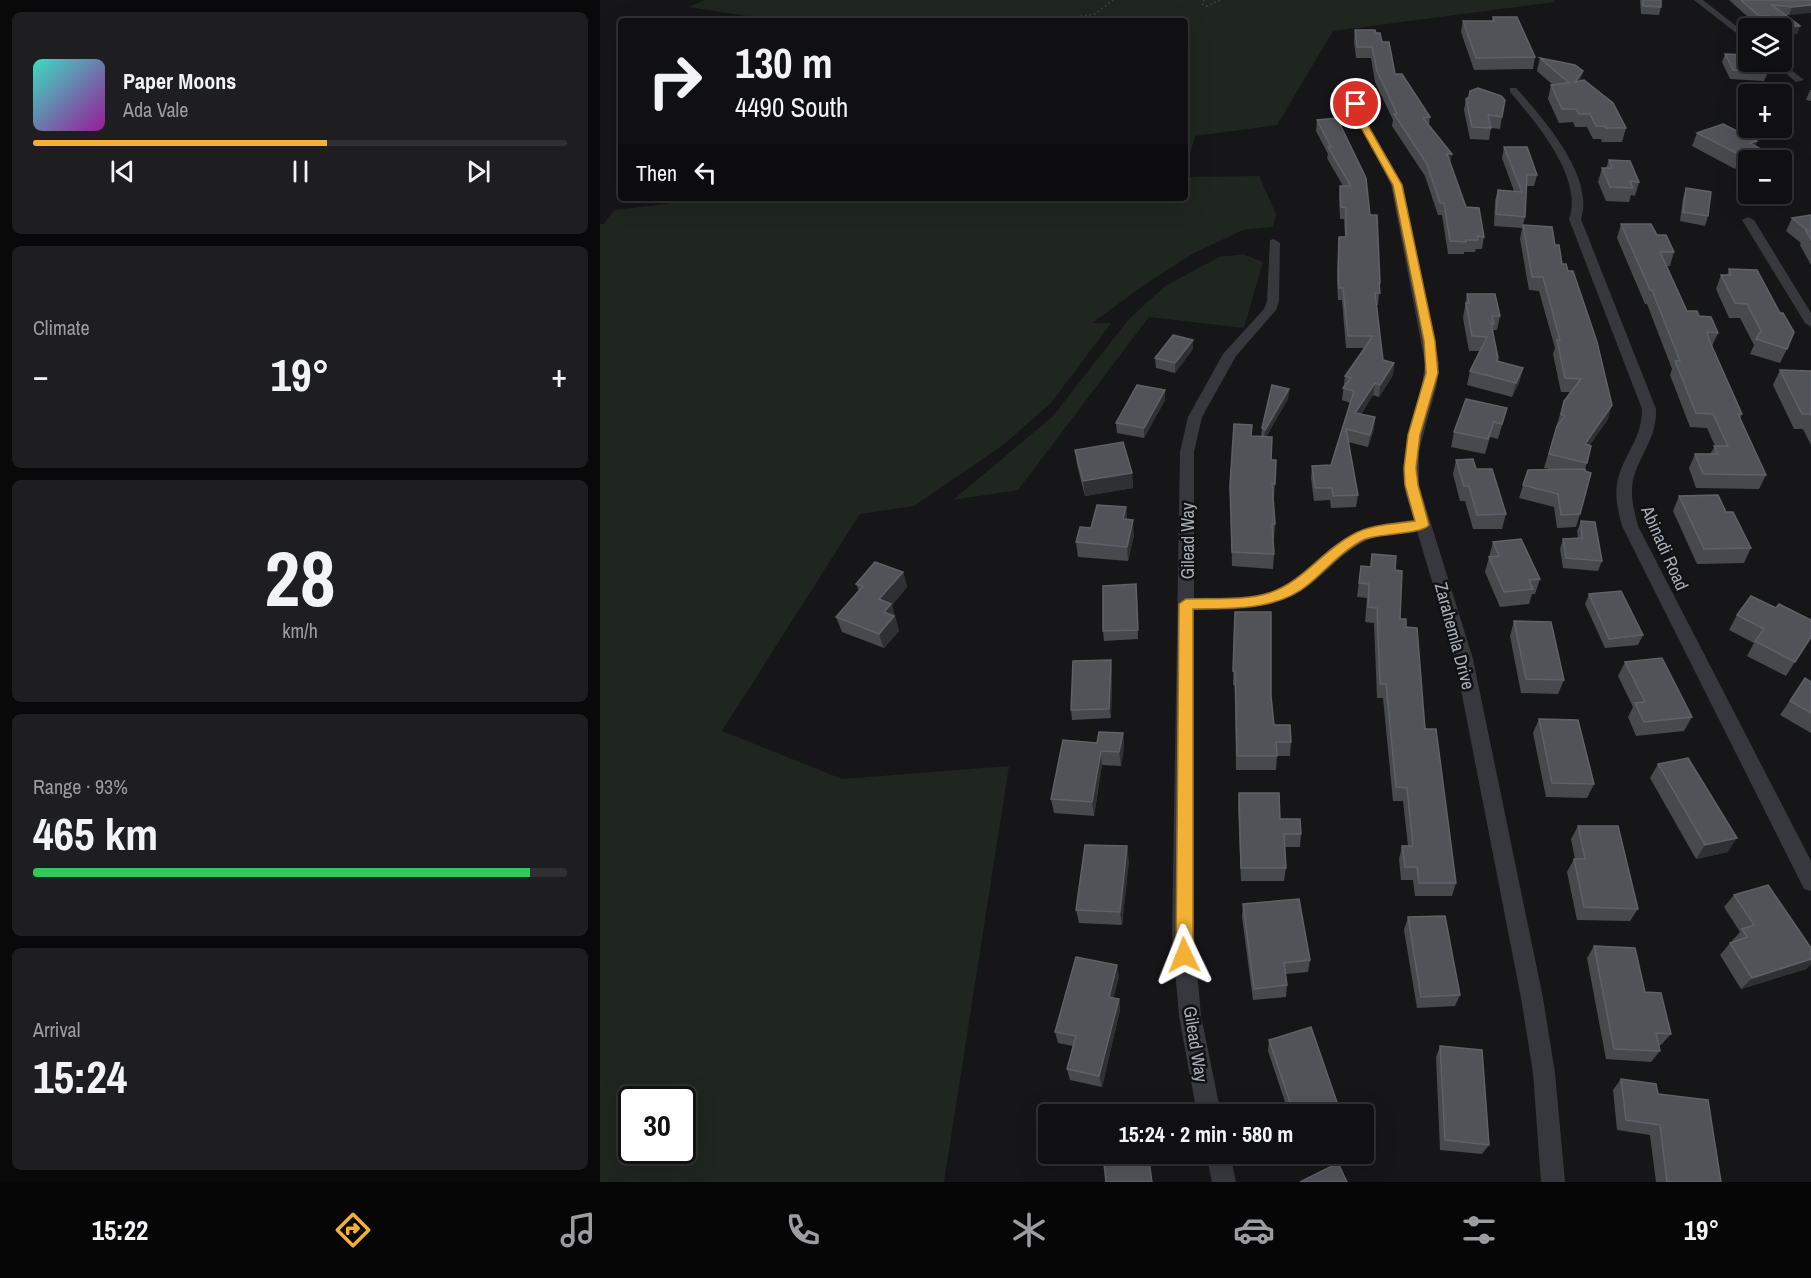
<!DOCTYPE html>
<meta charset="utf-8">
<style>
body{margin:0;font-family:"Archivo Narrow",sans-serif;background:#1e1e20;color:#f1f3f6;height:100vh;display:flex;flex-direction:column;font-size:22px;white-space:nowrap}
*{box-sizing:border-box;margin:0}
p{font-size:20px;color:#9c9d9f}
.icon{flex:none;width:33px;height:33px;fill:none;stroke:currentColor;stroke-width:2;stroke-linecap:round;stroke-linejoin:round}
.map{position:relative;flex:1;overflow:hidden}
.sheet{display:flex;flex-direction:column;gap:12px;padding:12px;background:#09090a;width:600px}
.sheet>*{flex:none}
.hud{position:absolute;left:18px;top:18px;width:570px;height:183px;border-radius:6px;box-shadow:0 6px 24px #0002,0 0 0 2px #303032;background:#101012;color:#f1f3f6;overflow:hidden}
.buttons{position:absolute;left:1138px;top:18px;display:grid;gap:12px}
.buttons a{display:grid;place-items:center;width:54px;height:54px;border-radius:6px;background:#101012;box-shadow:0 6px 24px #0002,0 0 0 2px #303032;font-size:30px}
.speed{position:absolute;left:18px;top:1086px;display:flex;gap:12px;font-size:30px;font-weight:700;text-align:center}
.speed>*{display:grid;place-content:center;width:78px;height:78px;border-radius:50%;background:#101012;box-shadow:0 6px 24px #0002,0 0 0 2px #303032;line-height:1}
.speed .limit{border:3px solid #111;border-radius:9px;background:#fff;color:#111}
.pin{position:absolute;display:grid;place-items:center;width:51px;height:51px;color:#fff;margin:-26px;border:3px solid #fff;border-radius:50%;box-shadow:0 2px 6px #0007}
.me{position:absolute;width:66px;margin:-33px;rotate:358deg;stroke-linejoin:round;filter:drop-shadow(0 0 4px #0008)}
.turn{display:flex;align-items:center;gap:21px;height:126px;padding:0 18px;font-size:27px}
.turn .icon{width:78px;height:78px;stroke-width:2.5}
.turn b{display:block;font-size:42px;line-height:51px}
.then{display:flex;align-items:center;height:57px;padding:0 18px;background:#0003;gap:12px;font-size:22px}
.big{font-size:45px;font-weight:700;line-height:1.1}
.sheet .widget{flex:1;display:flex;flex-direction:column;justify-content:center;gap:9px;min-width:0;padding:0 21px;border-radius:9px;background:#1e1e20}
.sheet .dial{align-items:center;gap:0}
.dial b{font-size:78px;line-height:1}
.song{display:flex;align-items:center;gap:18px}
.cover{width:72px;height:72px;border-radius:9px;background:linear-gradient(135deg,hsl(170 70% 55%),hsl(300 70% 35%))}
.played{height:6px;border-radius:3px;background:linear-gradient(90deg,#f2b134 55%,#303032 55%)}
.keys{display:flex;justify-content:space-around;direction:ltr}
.heat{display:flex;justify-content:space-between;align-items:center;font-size:33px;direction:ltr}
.charge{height:9px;border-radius:4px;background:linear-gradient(90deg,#34c759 93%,#303032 0)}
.trip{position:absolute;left:438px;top:1104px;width:336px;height:60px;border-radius:6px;background:#101012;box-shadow:0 6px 24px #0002,0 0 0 2px #303032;font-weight:700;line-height:60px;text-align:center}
.tabs{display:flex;height:96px;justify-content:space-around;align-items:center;background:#060607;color:#9c9d9f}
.tabs .icon{width:42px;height:42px}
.tabs .active{color:#f2b134}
.tabs b{font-size:27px;color:#f1f3f6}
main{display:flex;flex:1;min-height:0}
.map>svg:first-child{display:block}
.green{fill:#1e261f;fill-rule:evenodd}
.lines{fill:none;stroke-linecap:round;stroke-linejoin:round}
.path{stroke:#3d3f44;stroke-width:2;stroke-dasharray:1.5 3;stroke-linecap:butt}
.minor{fill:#37383d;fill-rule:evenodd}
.wall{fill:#47494d}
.shaded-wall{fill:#2f3033}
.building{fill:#525359;stroke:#5f6168;stroke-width:1.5}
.route{fill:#f2b134;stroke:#9d7322;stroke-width:1.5}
.labels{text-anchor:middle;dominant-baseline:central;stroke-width:5;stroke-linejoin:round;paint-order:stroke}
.street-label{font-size:18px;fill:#a8adb8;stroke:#111113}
</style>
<main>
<section class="sheet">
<div class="widget">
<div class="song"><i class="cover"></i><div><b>Paper Moons</b><p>Ada Vale</p></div></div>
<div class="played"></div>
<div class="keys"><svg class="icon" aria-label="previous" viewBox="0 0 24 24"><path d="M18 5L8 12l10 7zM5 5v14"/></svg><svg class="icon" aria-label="pause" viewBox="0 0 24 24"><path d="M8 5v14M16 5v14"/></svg><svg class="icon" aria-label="next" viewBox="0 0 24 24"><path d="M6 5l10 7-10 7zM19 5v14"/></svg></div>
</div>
<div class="widget"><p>Climate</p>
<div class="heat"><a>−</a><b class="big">19°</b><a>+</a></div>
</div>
<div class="widget dial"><b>28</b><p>km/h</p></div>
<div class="widget"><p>Range · 93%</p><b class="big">465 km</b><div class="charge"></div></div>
<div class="widget"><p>Arrival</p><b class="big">15:24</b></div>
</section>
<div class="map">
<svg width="1211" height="1182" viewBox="0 0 1211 1182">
<rect width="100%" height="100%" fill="#161618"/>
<g class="green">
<polygon points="105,0 953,0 955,2 733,31 677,125 595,136 585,174 585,21 181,21 88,7"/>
<path d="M659,176L676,214L673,227L643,230L594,253L547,283L492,323H511L451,403L403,445L314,506L260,514L122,731L242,779L409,766L344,1182H0V224H4L14,210L67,204L74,198H585V177ZM32,1100H82V1150H32Z"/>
<polygon points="643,254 663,262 644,328 549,317 418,490 353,500 453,416 529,319 565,286 619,257"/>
</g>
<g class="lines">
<g class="path">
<polyline points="604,0 602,4 607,6 621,0"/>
<polyline points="445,21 495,14 513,0"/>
</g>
<g class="minor">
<polygon points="1094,0 1103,0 1149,36 1149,43"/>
<polygon points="1172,62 1181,62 1204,80 1196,82"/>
<path d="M910,88H916C943,118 995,177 981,219L1056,409C1057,439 1040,453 1033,480C1030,495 1034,511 1038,526L1211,861V891L1204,889L1022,526C1018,511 1014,495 1018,479C1025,452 1042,439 1042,409L969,219C984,178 935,121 910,92Z"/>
<path d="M756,101L761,104L769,125L803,185L839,363L837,384L819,451V485L873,659L943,998L955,1073L965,1182H941L933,1073L921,998L855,659L817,531C802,532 786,532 772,538C739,551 721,583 690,597C660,611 626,610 594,610V935L601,1016L621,1114H597L579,1016L572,935L580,452L588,417L623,354L664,309L667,301L670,240L674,239L680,243L679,301L676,310L636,356L602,417L594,452V598C621,597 652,600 677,589C695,581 710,566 725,553C751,530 779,523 814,520C811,509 805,496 804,484C800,443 821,404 825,363L791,185L755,115L751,104Z"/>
<polygon points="1148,217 1154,220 1211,313 1211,327 1205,323 1142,220"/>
<polygon points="606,1154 630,1154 636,1182 612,1182"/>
</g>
</g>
<g class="wall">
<polygon points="1040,0 1061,0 1061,7 1059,15 1041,14"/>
<polygon points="1129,0 1211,0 1189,15 1186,15 1200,26 1197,34 1182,28 1167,28 1167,25 1156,24"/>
<polygon points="893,17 935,57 933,69 874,70 861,32 863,21 892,21"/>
<polygon points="755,30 776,33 782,42 795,74 830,117 829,125 850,165 866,207 884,237 882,249 876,249 875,252 864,252 864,254 848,254 842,215 838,215 825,176 792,126 793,120 775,82 771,58 756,58 754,41"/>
<polygon points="1125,54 1168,72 1164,81 1130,79 1122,62"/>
<polygon points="940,58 983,71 980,81 1026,128 1022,142 1002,142 1001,139 993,139 987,127 975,127 973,122 959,123 948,99 951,85 953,85 937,71"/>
<polygon points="1210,90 1211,90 1211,101 1206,100"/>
<polygon points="866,99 902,117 900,129 891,128 889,140 870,139 864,110"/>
<polygon points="717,120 770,215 780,283 778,305 776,305 783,360 794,363 793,375 779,397 773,395 761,414 774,429 768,447 748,442 758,495 756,507 731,508 730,500 714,501 711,478 712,466 731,465 750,403 742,400 745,376 764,348 746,348 742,300 738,300 737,283 739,237 745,237 744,219 740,219 739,197 740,186 743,186 727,158 728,154 716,131"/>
<polygon points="1097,133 1157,141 1155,146 1135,169 1092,146"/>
<polygon points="904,147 937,175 934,186 927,186 925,217 923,225 955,245 962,264 1008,419 989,446 987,463 985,469 980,514 976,527 957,528 954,507 919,498 928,470 950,469 944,468 964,401 970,392 961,392 953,354 955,348 939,291 929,290 920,239 922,228 894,226 895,201 898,190 914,191 902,158"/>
<polygon points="1009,160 1039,182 1035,196 1031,195 1029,202 1006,201 998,182 1002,168 1006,168"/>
<polygon points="1086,188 1108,216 1105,226 1080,221 1083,198"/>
<polygon points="1211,215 1211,265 1200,245 1201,243 1186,231 1192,218"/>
<polygon points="1021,224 1057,235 1074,252 1070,266 1066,266 1087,311 1099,316 1118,333 1112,346 1142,414 1140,419 1166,475 1159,489 1096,488 1089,468 1095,454 1110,454 1115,446 1107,428 1090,427 1070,375 1072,369 1047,304 1045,304 1017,238"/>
<polygon points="1129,269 1187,349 1180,363 1150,354 1154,345 1140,318 1129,318 1116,289 1121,275 1127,275"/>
<polygon points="867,294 900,316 897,330 893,330 897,362 923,368 919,383 912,397 867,385 870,371 880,351 869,351 863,318"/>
<polygon points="593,349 575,373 556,368 555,358"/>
<polygon points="1180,370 1211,371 1211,445 1203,429 1194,429 1173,385"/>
<polygon points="689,389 688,399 666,437 671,460 676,460 674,499 673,498 675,524 674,539 673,539 674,554 673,569 632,566 630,485 652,436 661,437 662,428"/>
<polygon points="565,400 544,438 517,433 516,423"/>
<polygon points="907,408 898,439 890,437 885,454 851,447 854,432"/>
<polygon points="475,450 532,473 533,488 485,496 477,465"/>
<polygon points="856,460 876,469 906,514 902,529 873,529 865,501 860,501 853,474"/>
<polygon points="1079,496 1126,512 1151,548 1144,563 1097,564 1073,511"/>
<polygon points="526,507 527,519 534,535 528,561 478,557 476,542 491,528"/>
<polygon points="981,521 1002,561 998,571 963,568 960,549 963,539 978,538 977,531"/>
<polygon points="893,542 940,579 935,594 932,594 929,604 900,607 885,572"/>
<polygon points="772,554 795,570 800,619 806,627 856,883 852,896 815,896 813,880 801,880 799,859 802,846 808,846 803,801 793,801 783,698 777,698 774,623 765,622 767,598 757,597 761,566 770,567"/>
<polygon points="303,572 307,587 292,605 299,631 284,648 242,632 236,617 259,591 256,584"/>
<polygon points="537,594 538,639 504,641 503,631"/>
<polygon points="989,594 1043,635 1038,645 1005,648 985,604"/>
<polygon points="635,612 671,696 674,725 691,742 690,756 677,756 676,770 636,770 635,686 633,685"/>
<polygon points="1137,615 1211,637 1186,676 1147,656 1154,643 1129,630"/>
<polygon points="914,621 964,680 958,694 921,693 910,636"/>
<polygon points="1025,662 1092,717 1084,731 1036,736 1028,717 1033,707 1018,676"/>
<polygon points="512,670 511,718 472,720 471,710"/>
<polygon points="1205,678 1211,682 1211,733 1180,715"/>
<polygon points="939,719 994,784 987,798 946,797 933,733"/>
<polygon points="523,733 524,747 521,766 502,765 494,816 454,813 451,799 497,743"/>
<polygon points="1058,764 1128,852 1096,859 1050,778"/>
<polygon points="639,793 701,834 700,847 685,847 686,868 684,881 641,881 638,807"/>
<polygon points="978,826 1038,909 1030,921 977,920 967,872 974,859 975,859 971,839"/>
<polygon points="529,860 522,925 479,923 476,910"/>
<polygon points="1134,895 1211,948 1211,964 1206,969 1141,989 1120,955 1130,943 1132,942 1132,941 1140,932 1124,907"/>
<polygon points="643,904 710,960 708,972 686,974 687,985 686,997 653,1000 642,917"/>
<polygon points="808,917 860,995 855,1006 817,1008 804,930"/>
<polygon points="994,946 1045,992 1071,1034 1061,1045 1059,1045 1060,1051 1051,1062 1006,1059 987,958"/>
<polygon points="519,977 513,998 519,999 520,1010 502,1087 470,1080 467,1069 473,1046 458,1043 455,1032"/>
<polygon points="669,1040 741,1114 689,1114 668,1051"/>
<polygon points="840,1046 889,1145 882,1154 840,1150 836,1057"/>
<polygon points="1021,1079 1121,1182 1056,1182 1050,1135 1017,1130 1013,1090"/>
</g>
<g class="shaded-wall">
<polygon points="1211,5 1211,13 1189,15 1192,7"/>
<polygon points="1200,26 1197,34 1182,35 1182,28 1172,28"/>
<polygon points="983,71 979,84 975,82"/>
<polygon points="1157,141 1153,150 1159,148 1154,160 1149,160 1149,163 1135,169 1140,155 1150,143"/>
<polygon points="847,154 852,154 850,165"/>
<polygon points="593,340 593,349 575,373 575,363"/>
<polygon points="794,363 793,375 779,397 780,385"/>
<polygon points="923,368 919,383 912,397 916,383"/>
<polygon points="775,383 773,395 753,425 755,413"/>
<polygon points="689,389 688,399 664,440 665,430"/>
<polygon points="565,390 565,400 544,438 544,428"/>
<polygon points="1012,405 1008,419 980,458 985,444"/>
<polygon points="775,417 774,429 768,447 770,435"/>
<polygon points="532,473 533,488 485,496 483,481"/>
<polygon points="526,507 527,522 523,519"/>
<polygon points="533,520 534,535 528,561 527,547"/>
<polygon points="303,572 307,587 292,605 299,631 284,648 279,634 279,599"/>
<polygon points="511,660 512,670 511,718 509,709"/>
<polygon points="523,733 524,747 521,766 519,752"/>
<polygon points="501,751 502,765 494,816 492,802"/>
<polygon points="1137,838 1128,852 1096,859 1105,845"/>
<polygon points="527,846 529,860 522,925 520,912"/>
<polygon points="1211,959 1211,964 1206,969 1141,989 1152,978"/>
<polygon points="517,965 519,977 511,1008 509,997"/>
<polygon points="519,999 520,1010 502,1087 499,1076"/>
</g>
<g class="building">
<polygon points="1043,0 1061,0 1061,7 1043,6"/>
<polygon points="1141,0 1211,0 1211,5 1192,7 1172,5 1200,26 1170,28 1169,16 1159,16"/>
<polygon points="893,17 917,17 935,57 876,58 863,21 894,21"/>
<polygon points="755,30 775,30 776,33 780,33 782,42 789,42 795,74 802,74 830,117 823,118 852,154 847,154 866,207 879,208 884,237 877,236 878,240 866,240 866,242 850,241 844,203 840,203 827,164 794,114 797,114 777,71 772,47 757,47"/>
<polygon points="1125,54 1149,55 1149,62 1162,62 1168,72 1133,70"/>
<polygon points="940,58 975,65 983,71 975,82 984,80 1013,103 1026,128 1006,128 1004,126 996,126 990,114 979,114 976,109 962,109 951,85 969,83"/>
<polygon points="878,88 901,96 905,100 902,117 888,115 891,128 872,127 866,99 869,97 870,91"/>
<polygon points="737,118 766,178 770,215 777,215 780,283 779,283 780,293 775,293 783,360 794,363 780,385 775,383 755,413 775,417 770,435 746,429 758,495 733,496 732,488 715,488 712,466 731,465 754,391 743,388 751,378 745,376 773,336 748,336 743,288 739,288 738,271 739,237 746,237 746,208 741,207 740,186 751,186 728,147 731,147 717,120"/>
<polygon points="1123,124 1157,141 1150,143 1159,148 1140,155 1097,133"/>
<polygon points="904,147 927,147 937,175 927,175 925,217 896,214 898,190 922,192"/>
<polygon points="1009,160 1030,161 1039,182 1030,181 1033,188 1010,187 1002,168 1012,168"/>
<polygon points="1086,188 1111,192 1108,216 1083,212"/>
<polygon points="1211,215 1211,240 1206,231 1208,231 1192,218"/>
<polygon points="1021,224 1051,224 1057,235 1066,235 1074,252 1060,252 1087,311 1097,311 1099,316 1111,317 1118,333 1107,332 1110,342 1142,414 1138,414 1166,475 1103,474 1095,454 1118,454 1114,446 1128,446 1113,414 1096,413 1075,361 1080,361 1052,290 1050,290"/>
<polygon points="923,225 952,227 955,245 959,245 962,264 966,264 968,271 973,271 997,342 1012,405 985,444 991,446 987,463 949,454 957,426 965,416 961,414 964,401 981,379 965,378 957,340 960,340 943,277 932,277"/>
<polygon points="1129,269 1157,270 1180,313 1183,313 1194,332 1187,349 1156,339 1161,331 1147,304 1135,303 1121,275 1131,275"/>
<polygon points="867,294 895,294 900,316 892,316 894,324 891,323 898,358 897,361 923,368 916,383 870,371 887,337 872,336 866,303 869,303"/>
<polygon points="573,335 593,340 575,363 555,358"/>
<polygon points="1180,370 1211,371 1211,415 1210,414 1202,414"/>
<polygon points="537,385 565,390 544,428 516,423"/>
<polygon points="672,385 689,389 665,430 662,428"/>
<polygon points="866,399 907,408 902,424 894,422 888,439 854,432"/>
<polygon points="634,424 652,425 651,436 672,437 671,460 676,460 675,484 672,483 675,524 672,524 674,554 632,552 630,485"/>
<polygon points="523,442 532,473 483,481 475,450"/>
<polygon points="873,459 876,469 892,469 906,514 877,515 869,486 864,486 856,460"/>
<polygon points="985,469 985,471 991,473 980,514 961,515 958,494 923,485 928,470"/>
<polygon points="1118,495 1126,512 1133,512 1151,548 1104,549 1079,496"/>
<polygon points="497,505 526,507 523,519 533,520 527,547 476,542 480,527 491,528"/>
<polygon points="981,521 995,522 1002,561 966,558 963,539 982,538"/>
<polygon points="921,539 940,579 929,580 933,589 904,592 889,557 899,556 893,542"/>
<polygon points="772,554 796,556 795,570 802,571 800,619 806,619 806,627 817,628 825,729 836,729 856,883 819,883 817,867 805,867 802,846 813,846 807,788 796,787 786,684 780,684 777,608 768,607 769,584 759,583 761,566 771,567"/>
<polygon points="275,562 303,572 279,599 291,604 284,612 294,616 279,634 236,617 263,586 256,584"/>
<polygon points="536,584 538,630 503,631 503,586"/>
<polygon points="1021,591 1043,635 1009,639 989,594"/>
<polygon points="1151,596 1176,608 1179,604 1211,620 1211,637 1195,662 1155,641 1164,629 1137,615"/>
<polygon points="635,612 671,612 671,696 674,725 690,725 691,742 676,742 677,756 637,756 635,671 633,671"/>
<polygon points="914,621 951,622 964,680 926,679"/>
<polygon points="1062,658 1092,717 1044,722 1035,703 1045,702 1025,662"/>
<polygon points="511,660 509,709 471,710 473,661"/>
<polygon points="1205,678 1211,682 1211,713 1190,701"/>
<polygon points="939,719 978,720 994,784 952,783"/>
<polygon points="499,732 523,733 519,752 501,751 492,802 451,799 463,740 497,743"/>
<polygon points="1088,758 1137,838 1105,845 1058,764"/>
<polygon points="639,793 679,793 680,819 700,819 701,834 684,834 686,868 641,868"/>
<polygon points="978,826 1018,826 1038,909 984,907 974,859 985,859"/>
<polygon points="485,845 527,846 520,912 476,910"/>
<polygon points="1168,885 1211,948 1211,959 1152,978 1130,943 1147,937 1142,929 1154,925 1134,895"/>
<polygon points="699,899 710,960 684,963 687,985 654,989 643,904"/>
<polygon points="845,916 860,995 821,997 808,917"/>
<polygon points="994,946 1035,948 1045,992 1061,993 1071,1034 1056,1033 1060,1051 1014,1049"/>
<polygon points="476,957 517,965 509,997 519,999 499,1076 467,1069 476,1036 455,1032"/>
<polygon points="711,1027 741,1114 694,1114 669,1040"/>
<polygon points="840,1046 882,1050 889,1145 845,1140"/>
<polygon points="1021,1079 1056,1084 1058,1094 1108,1100 1121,1182 1067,1182 1060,1125 1026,1120"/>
<polygon points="503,1154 548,1154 552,1182 506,1182"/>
<polygon points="738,1163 747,1182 700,1182"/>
</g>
<path class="route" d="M756,102L760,104L763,117L802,185L835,341L838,373L820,435L816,468L818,485L829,525C821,535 778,533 763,540C742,551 726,570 709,584C677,611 632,608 593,609V955L591,961L584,963L578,961L576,955L579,604L586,599C613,598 644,601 669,593C703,582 722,551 752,535C771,524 794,524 815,521L805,485L804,468L808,435L826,373L824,341L793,185L755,117L752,104Z"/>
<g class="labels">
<g class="street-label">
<text transform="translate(587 541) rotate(-90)">Gilead Way</text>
<text transform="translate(1065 548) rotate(66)">Abinadi Road</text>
<text transform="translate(855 636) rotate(75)">Zarahemla Drive</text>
<text transform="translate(596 1044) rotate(81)">Gilead Way</text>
</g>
</g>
</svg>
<div class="buttons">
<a><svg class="icon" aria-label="layers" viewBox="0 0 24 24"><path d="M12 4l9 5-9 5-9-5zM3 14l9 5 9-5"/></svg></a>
<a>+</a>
<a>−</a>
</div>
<div class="speed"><div class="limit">30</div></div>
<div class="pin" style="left:756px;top:104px;background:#d93025"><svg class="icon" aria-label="arrive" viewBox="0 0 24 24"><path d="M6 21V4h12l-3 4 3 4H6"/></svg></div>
<svg class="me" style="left:584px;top:955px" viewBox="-20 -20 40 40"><path d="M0-17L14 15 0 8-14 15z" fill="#f2b134" stroke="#fff" stroke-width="4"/></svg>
<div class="trip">15:24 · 2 min · 580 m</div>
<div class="hud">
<div class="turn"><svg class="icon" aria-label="right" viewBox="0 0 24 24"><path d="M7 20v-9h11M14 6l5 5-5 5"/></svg><div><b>130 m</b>4490 South</div></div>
<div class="then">Then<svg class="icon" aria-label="left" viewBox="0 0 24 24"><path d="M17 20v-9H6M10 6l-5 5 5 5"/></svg></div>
</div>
</div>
</main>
<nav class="tabs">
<b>15:22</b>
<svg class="icon active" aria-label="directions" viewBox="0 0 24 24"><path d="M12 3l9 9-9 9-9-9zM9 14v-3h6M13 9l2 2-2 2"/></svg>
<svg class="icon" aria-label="music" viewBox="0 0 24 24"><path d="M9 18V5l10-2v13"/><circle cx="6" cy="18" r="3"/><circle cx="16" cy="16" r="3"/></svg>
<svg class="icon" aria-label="phone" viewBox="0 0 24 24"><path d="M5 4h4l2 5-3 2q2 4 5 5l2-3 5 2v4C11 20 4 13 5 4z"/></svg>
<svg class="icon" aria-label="climate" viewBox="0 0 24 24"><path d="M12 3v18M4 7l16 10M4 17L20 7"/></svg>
<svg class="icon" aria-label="car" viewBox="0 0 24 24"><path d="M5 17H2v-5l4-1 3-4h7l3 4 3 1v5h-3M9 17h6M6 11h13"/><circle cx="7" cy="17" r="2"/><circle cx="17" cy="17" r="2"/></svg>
<svg class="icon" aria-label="filters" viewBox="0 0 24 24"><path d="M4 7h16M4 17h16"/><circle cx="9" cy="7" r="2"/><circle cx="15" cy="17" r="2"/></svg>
<b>19°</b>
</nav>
